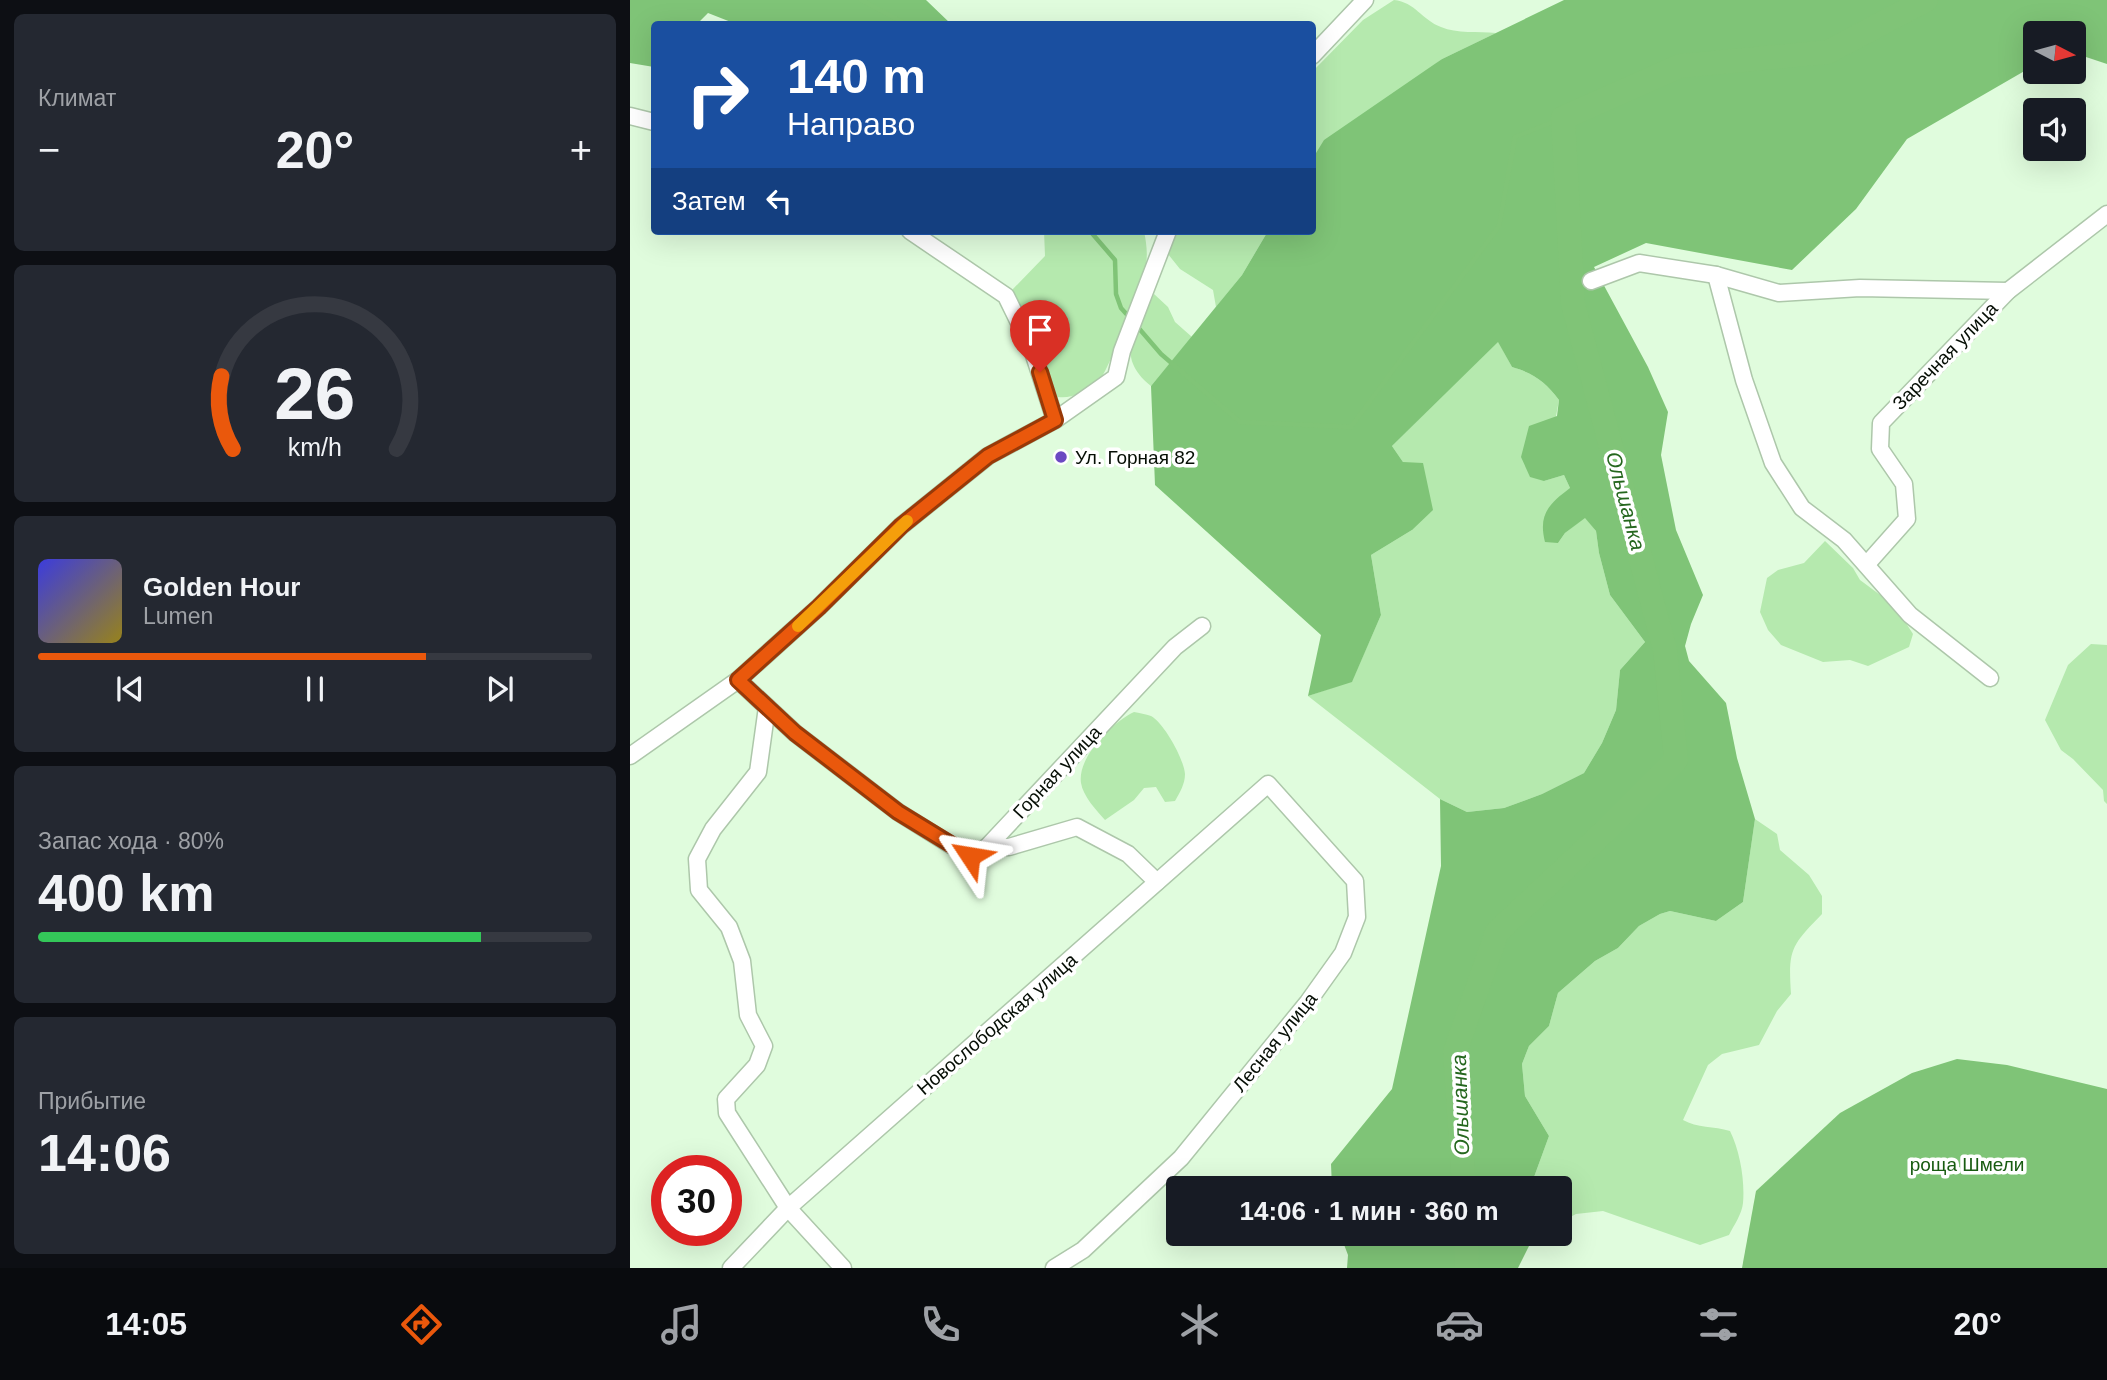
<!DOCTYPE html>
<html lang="ru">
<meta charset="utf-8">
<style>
body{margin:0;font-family:Helvetica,sans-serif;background:#242831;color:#f1f3f6;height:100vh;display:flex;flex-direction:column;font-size:26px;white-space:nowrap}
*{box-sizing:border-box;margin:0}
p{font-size:23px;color:#9ea1a6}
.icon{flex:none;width:38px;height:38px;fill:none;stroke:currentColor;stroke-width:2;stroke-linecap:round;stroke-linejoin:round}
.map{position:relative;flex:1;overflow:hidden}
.side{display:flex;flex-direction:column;gap:14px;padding:14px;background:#0d0f14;width:630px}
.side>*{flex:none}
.banner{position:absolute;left:21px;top:21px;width:665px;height:214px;border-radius:7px;box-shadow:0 7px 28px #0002;background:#1a4fa0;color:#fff;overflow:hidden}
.needle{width:46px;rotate:96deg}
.fabs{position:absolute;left:1393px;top:21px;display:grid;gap:14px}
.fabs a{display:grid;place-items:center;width:63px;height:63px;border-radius:7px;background:#171b24;box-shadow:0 7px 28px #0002;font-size:35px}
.speed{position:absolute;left:21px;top:1155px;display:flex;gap:14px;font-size:35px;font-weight:700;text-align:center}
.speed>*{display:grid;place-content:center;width:91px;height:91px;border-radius:50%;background:#171b24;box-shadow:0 7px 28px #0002;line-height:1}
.speed .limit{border:10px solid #d22;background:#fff;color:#111}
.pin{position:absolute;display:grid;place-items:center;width:60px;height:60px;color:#fff;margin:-72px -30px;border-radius:50% 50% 50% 0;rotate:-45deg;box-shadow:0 0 7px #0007}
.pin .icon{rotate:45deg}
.me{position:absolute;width:77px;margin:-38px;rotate:303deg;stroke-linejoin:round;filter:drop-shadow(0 0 5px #0008)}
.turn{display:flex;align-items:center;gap:24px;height:147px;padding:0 21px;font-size:32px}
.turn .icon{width:91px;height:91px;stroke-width:2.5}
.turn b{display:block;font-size:49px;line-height:60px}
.then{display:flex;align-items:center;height:66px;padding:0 21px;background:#0003;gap:14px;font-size:26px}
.big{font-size:52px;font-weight:800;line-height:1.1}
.side .card{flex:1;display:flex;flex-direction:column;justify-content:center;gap:10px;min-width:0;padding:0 24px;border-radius:10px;background:#242831}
.side .dial{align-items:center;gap:0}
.dial svg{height:182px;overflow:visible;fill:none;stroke:#363941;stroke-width:7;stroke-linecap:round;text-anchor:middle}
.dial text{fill:#f1f3f6;stroke:none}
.song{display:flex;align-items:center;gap:21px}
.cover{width:84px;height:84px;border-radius:10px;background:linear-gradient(135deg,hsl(240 70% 55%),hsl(50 70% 35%))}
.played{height:7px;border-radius:4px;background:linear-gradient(90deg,#ea580c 70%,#363941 70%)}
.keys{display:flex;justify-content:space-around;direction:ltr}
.heat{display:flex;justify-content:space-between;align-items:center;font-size:38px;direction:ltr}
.charge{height:10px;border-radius:5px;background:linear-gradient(90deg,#34c759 80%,#363941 0)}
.trip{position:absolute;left:536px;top:1176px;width:406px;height:70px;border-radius:7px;background:#171b24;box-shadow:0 7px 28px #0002;font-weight:800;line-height:70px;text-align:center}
.dock{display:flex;height:112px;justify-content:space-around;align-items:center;background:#090b0e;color:#9ea1a6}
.dock .icon{width:49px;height:49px}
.dock .on{color:#ea580c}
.dock b{font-size:32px;color:#f1f3f6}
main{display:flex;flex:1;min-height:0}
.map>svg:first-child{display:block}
.green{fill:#b5e9ae}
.forest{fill:#7fc477}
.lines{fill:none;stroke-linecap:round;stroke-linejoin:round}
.stream{stroke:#80c477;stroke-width:4.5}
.river{stroke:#80c477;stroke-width:24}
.minor-casing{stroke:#adc7aa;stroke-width:19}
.minor{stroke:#fff;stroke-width:16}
.route-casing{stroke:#983908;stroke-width:18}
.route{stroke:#ea580c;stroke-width:12}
.slow{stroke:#f59e0b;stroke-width:12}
.poi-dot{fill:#6b49c2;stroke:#fff;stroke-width:2.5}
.labels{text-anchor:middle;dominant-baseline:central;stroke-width:7;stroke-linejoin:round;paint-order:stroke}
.street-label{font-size:19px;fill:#060e05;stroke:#fff}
.poi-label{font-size:19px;fill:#060e05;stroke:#fff;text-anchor:start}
.park-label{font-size:19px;fill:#185c11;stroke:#fff}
.water-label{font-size:21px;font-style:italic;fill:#25671e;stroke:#fff}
</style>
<main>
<section class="side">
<div class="card"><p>Климат</p>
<div class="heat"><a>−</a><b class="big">20°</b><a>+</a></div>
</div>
<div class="card dial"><svg viewBox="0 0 100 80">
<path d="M14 69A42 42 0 1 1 86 69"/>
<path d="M14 69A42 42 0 0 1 9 37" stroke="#ea580c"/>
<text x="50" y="56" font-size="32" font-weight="700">26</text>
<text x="50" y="72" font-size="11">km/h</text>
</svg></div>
<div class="card">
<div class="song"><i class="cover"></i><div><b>Golden Hour</b><p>Lumen</p></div></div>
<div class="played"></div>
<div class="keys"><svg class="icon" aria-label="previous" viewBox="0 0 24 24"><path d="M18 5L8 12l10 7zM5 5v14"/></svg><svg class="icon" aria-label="pause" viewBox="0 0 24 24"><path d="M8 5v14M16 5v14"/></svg><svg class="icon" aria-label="next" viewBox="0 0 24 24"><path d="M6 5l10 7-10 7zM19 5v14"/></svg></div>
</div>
<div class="card"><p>Запас хода · 80%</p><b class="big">400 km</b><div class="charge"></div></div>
<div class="card"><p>Прибытие</p><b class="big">14:06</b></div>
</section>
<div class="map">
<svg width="1477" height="1268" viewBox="0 0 1477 1268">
<rect width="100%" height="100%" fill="#e0fcdd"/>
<g class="green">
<path d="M764,0C785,2 792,20 811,27C827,34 848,31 866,33L812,59L683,158V71L733,20Z"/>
<path d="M414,231H514C516,241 518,253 516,264C512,282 480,369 469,381C458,391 438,401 424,396L411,342L403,330L382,290L415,256Z"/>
<polygon points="547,231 638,231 612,275 586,307 583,290 550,269 538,254"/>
<path d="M524,294L538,307L545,322L562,337L521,386C483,355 507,330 524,294Z"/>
<path d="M868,341L882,367C903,373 916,382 929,400L914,481L934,475L940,488L928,543L935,533L955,517L966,531L969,553L980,595L1015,642L990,670L986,710L972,743L954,773L912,794L874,808L837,812L810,799L678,696L722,681L751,615L741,555L782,530L773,462L762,446Z"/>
<polygon points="1195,541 1223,568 1230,580 1265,606 1283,634 1279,647 1238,666 1220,660 1193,662 1151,645 1138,630 1130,612 1137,578 1148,570 1174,563"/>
<polygon points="1461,644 1477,645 1477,804 1474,801 1473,790 1443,759 1431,750 1415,720 1438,665"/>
<path d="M504,712C509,713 516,714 521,716C534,723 554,759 555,774C555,784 550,792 545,801L535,802L526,787L514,788L504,800L475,820C466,810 453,796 451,783C447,757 483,722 504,712Z"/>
<path d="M1125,819L1147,834L1150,850L1179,875L1192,896V914C1161,946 1158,949 1161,994L1147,1011L1129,1045L1092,1054L1078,1065L1053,1120C1067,1128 1084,1126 1100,1131C1110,1151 1115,1181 1113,1203C1112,1214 1104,1225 1099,1235L1070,1245L973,1211L946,1214L929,1223V1188H900L919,1136L895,1096L892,1064L899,1046L919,1026L928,993L965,961L988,948L1009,926L1030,914L1040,911L1086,921L1113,902Z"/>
</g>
<g class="forest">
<polygon points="0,0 296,0 321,24 106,24 78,13 67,24 24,24 24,67 0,63"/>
<path d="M934,0H1477V64L1444,53V33H1405V65L1277,139L1226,209L1162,270L1016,243L964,267L1018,367L1038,412L1031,455L1046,530L1073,595L1061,624L1055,646L1059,661L1096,703L1107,758L1125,819L1113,902L1086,921L1040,911L1030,914L1009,926L988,948L965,961L928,993L919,1026L899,1046L892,1064L895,1096L919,1136L900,1188H702L701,1164L762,1089L811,866L810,799L837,812L874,808L912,794L954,773L972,743L986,710L990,670L1015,642L980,595L969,553L966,531L955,518L935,533L928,543L915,542C908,514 919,504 940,488L934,475L914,481L900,477L891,457L899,426L927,416L929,400C916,382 903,373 882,367L868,342L762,446L773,462L793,463L803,510L782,530L741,555L751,615L722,682L678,696L691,635L525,485L521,386L612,275L638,231H682L683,158L694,140L812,59Z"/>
<polygon points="1327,1059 1377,1065 1477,1089 1477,1268 1112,1268 1126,1191 1210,1113 1282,1073"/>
<polygon points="710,1234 902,1234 902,1240 888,1268 717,1268 718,1255"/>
</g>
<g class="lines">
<g class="stream">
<polyline points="231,0 276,24"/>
<polyline points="460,231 485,260 486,294 491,308 500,318"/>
<polyline points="506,325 531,354 610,422 721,427 869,226 885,137 933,118"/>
</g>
<g class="river">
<polyline points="834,1188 825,1052 867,932 974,832 1046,760 1035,650 943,304 933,118 1050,66 1198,52 1296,0"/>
<polyline points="836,1234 837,1268"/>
</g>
<defs>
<g id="minor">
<polyline points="682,56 735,0"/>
<polyline points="0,116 24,122"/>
<polyline points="280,231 376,296 402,349 425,420"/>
<polyline points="1086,275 1114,380 1143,463 1172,508 1214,540 1280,615 1360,678"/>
<polyline points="961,281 1009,263 1086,275 1149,293 1230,288 1378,291"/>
<polyline points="1237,564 1277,519 1274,484 1250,449 1251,423 1378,291 1477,214"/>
<polyline points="108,680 165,733 268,812 340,857 357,847 545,647 572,626"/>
<polyline points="137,707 128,772 83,829 67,859 69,890 99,927 112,961 118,1015 134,1046 127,1065 96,1099 97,1113 158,1208 213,1268"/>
<polyline points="0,756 108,680 189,607 271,526 358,456 425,420 486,377 492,351 538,231"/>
<polyline points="357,847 379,847 447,827 498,854 527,882"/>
<polyline points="101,1268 158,1208 638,784 725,881 727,917 713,953 678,1002 551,1158 453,1250 424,1268"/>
</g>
</defs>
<use href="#minor" class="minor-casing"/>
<use href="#minor" class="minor"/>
</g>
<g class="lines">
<defs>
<polyline id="route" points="340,856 268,812 165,733 108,680 189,607 271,526 358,456 425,420 410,372"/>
</defs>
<use href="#route" class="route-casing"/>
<use href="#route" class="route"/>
<polyline class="slow" points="168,626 277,521"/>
</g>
<circle class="poi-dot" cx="431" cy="457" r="7"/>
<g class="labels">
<g class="street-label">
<text transform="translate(1315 356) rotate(-46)">Заречная улица</text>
<text transform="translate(427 772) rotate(-47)">Горная улица</text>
<text transform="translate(367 1024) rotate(-41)">Новослободская улица</text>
<text transform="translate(645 1042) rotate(-51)">Лесная улица</text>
</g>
<g class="poi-label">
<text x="445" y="457">Ул. Горная 82</text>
</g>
<g class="park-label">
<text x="1337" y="1164">роща Шмели</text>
</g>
<g class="water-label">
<text transform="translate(996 501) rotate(75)">Ольшанка</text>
<text transform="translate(830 1105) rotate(-92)">Ольшанка</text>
</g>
</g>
</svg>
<div class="fabs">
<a><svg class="needle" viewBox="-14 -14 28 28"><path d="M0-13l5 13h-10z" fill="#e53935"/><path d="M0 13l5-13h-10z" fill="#9ea1a6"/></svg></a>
<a><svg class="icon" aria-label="sound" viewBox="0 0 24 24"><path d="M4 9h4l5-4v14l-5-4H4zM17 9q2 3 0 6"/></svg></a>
</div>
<div class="speed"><div class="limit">30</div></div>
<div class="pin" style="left:410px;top:372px;background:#d93025"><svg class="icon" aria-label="arrive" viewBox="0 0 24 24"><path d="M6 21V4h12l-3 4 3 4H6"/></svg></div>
<svg class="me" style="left:340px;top:856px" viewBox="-20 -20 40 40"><path d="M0-17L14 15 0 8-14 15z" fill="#ea580c" stroke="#fff" stroke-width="4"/></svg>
<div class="trip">14:06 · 1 мин · 360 m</div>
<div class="banner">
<div class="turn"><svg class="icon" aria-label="right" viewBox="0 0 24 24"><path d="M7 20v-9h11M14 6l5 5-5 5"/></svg><div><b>140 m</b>Направо</div></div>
<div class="then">Затем<svg class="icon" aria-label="left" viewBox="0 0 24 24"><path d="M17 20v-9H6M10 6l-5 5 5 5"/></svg></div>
</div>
</div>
</main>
<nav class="dock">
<b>14:05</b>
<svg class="icon on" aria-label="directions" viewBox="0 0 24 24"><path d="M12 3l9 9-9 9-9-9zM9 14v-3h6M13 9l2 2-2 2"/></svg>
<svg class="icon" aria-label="music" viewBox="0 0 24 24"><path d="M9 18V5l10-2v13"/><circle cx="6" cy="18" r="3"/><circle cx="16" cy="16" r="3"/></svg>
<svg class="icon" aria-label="phone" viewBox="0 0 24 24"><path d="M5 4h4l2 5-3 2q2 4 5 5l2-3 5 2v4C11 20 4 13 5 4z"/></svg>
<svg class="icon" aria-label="climate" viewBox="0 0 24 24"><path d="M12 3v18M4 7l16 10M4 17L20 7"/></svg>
<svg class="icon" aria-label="car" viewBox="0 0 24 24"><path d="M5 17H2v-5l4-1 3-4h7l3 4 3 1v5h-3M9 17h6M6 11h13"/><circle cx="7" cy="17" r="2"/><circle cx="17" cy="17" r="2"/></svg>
<svg class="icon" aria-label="filters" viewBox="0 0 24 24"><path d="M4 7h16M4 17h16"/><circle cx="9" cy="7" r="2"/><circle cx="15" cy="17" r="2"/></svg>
<b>20°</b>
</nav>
